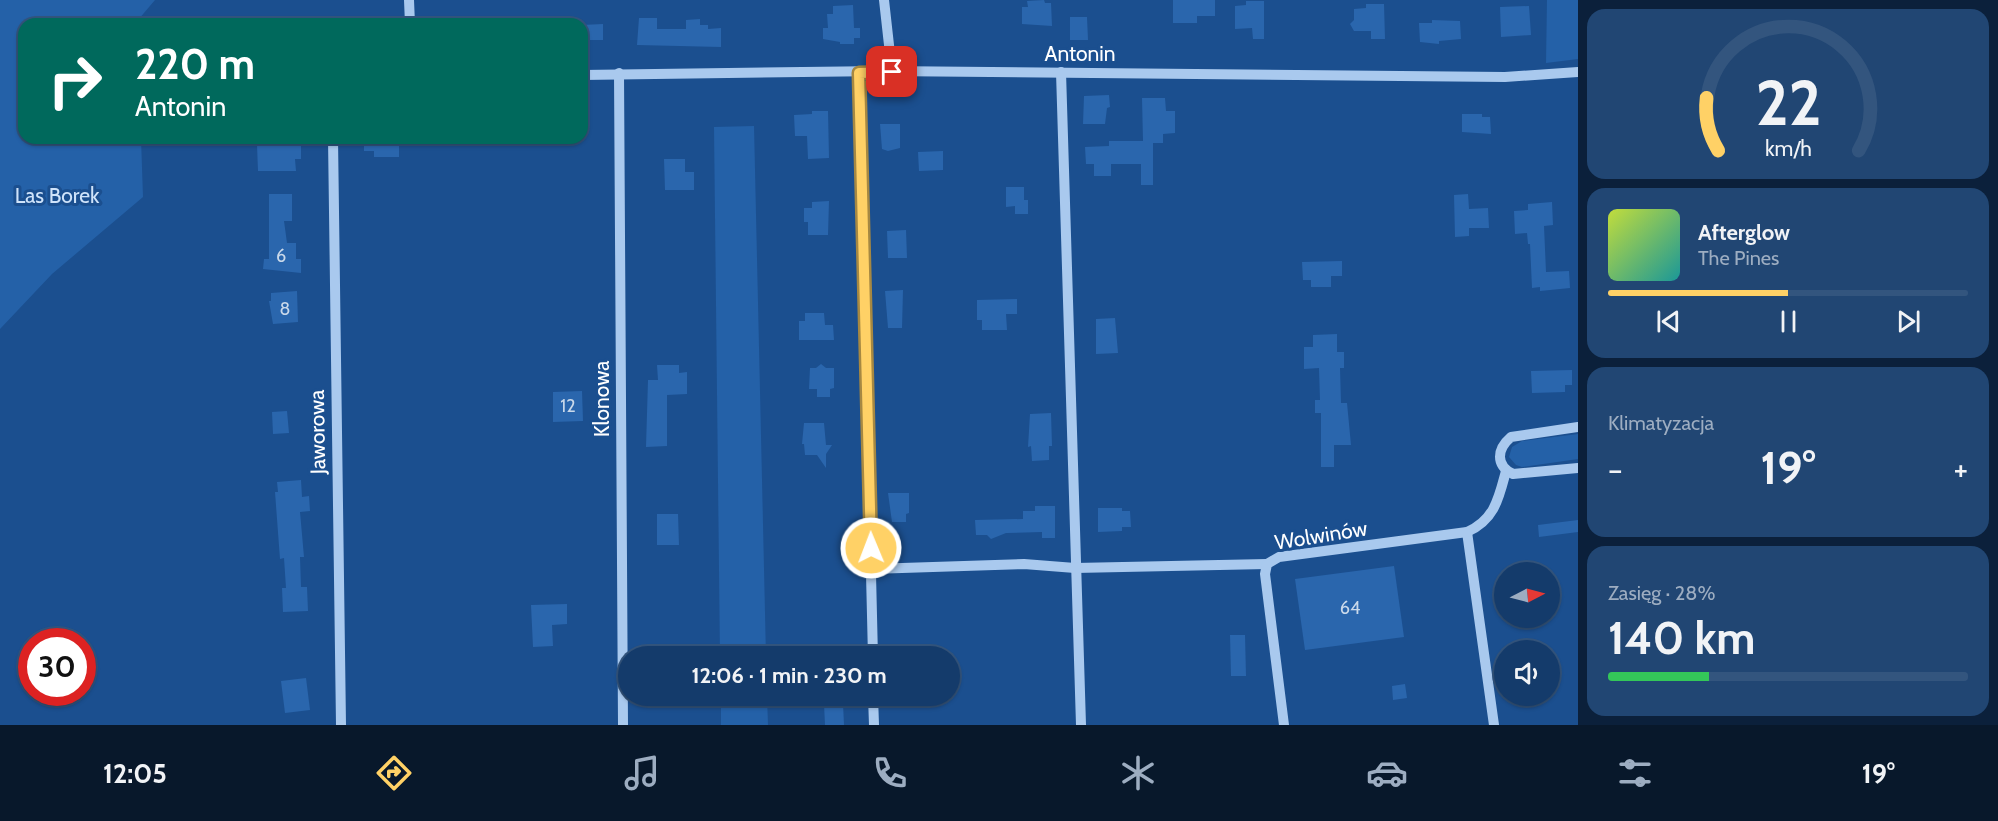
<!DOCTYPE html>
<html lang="pl">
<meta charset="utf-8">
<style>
body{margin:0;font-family:Cabin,sans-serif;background:#214673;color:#f1f3f6;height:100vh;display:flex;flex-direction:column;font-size:22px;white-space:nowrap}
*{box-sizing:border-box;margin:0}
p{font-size:20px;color:#9dadc1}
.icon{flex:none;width:33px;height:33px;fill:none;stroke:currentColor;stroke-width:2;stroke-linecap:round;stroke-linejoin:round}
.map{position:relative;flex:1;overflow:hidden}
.details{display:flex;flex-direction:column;gap:9px;padding:9px;background:#0b203b;width:420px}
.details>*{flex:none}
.banner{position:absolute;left:18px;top:18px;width:570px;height:126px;border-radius:18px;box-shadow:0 2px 4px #0004,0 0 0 2px #33557e;background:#00695c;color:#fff;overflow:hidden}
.needle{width:39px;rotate:84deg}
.controls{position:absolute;left:1494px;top:562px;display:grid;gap:12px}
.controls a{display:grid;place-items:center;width:66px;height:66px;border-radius:50%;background:#143b6b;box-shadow:0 2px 4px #0004,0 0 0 2px #33557e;font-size:30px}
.speed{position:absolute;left:18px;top:628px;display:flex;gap:12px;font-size:30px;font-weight:700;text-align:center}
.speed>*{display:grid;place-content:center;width:78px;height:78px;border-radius:50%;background:#143b6b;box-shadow:0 2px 4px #0004,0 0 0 2px #33557e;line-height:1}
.speed .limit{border:9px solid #d22;background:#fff;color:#111}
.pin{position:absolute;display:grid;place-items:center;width:51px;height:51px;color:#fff;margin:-26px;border-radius:12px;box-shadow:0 3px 9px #0006}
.me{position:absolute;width:66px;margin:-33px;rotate:359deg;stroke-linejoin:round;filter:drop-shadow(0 0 4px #0008)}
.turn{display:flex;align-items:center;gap:21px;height:126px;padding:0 18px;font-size:27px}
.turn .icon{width:78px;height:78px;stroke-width:2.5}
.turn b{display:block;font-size:42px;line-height:51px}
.big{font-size:45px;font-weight:700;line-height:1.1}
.details .widget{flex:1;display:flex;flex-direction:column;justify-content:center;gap:9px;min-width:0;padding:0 21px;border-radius:18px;background:#214673}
.details .dial{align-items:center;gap:0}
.dial svg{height:156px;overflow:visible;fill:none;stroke:#33557e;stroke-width:7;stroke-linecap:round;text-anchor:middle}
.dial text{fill:#f1f3f6;stroke:none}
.song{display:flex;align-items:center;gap:18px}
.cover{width:72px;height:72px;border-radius:9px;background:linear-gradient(135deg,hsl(70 70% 55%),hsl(180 70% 35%))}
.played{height:6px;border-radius:3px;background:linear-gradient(90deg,#ffd166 50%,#33557e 50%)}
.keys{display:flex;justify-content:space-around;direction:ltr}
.heat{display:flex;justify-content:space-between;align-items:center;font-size:33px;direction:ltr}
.charge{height:9px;border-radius:4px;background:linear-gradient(90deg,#34c759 28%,#33557e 0)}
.trip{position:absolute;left:618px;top:646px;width:342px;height:60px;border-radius:30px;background:#143b6b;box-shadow:0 2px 4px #0004,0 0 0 2px #33557e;font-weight:700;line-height:60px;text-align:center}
.menu{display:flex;height:96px;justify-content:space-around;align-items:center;background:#08182b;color:#9dadc1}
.menu .icon{width:42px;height:42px}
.menu .active{color:#ffd166}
.menu b{font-size:27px;color:#f1f3f6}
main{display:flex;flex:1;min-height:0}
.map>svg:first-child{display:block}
.green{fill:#2461a8}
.building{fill:#2a66ad}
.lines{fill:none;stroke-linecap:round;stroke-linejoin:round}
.minor{stroke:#a9c9ee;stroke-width:10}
.route-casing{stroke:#a68842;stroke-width:15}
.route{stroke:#ffd166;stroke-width:10}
.labels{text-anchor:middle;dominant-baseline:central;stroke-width:6;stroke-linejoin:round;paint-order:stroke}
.number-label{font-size:18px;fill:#cad9ea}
.street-label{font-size:21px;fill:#fff;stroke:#1b4f8f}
.park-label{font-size:21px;fill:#cfe3fa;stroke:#1b4f8f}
</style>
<main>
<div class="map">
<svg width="1578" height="725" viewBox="0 0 1578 725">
<rect width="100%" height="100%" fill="#1b4f8f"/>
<g class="green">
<polygon points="0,0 155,0 138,20 138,24 24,24 24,138 141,138 143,197 52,274 0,329"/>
<polygon points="1547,0 1578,0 1578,59 1546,63"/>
<polygon points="754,126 766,657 720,657 714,127"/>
<polygon points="1578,434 1578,459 1522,467 1516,465 1509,457 1512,447 1522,441"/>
<polygon points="721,696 767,696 768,725 721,725"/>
</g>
<g class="building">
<polygon points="1044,0 1045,3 1051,3 1052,26 1022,24 1022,7 1028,7 1027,1"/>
<polygon points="1173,0 1215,0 1215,16 1197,16 1197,23 1173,23"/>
<polygon points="1246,1 1264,1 1264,39 1253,39 1252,28 1235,29 1235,6 1246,5"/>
<polygon points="1366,4 1384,4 1385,39 1371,39 1371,31 1354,31 1350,24 1354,20 1354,9 1366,8"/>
<polygon points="853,5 854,28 860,28 860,38 854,38 854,44 840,44 840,42 823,39 823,28 828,28 827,14 833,14 833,6"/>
<polygon points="1529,6 1531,35 1501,37 1500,7"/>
<polygon points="1070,17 1087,17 1088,40 1070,40"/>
<polygon points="639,18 657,18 657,29 686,29 686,20 700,19 700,25 708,25 708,29 721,28 721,47 637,45"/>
<polygon points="1432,20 1460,21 1461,39 1439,41 1439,44 1420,42 1419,23 1432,23"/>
<polygon points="603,24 603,40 582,40 582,25"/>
<polygon points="1109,95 1110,107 1107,108 1105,124 1083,124 1084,96"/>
<polygon points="1142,98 1165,98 1166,111 1175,111 1175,133 1163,134 1163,143 1153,143 1153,185 1141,185 1141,164 1111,164 1111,176 1094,176 1094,164 1086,164 1085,147 1109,146 1109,141 1143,141"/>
<polygon points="812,111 828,111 829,158 808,159 807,136 795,136 794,115 812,114"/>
<polygon points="1462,114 1482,114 1482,117 1490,117 1491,134 1462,132"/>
<polygon points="880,124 900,124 900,148 888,151 882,149"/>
<polygon points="364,138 399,138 399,157 374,157 374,151 364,151"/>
<polygon points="301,144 301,159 295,159 296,171 258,171 257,145"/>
<polygon points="943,151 943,170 919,171 918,152"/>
<polygon points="664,159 685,159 685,172 694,172 694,190 665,190"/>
<polygon points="1006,187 1024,187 1024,200 1028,200 1028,214 1015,214 1015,206 1006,207"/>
<polygon points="269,194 292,194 292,221 284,221 287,243 296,243 296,259 301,259 301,273 263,269 264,259 269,259"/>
<polygon points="1468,194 1469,209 1488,208 1489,228 1469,228 1469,236 1455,237 1454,195"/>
<polygon points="829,201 828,235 808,235 808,222 804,222 804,208 812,208 812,202"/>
<polygon points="1552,202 1553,225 1544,226 1546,272 1569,271 1570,288 1540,291 1540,287 1532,288 1530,244 1528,244 1527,233 1515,234 1514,211 1528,210 1528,204"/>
<polygon points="906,230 907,258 888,258 887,231"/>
<polygon points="1342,261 1342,276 1331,276 1331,287 1311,287 1311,280 1303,280 1302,262"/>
<polygon points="903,290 902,328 888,328 885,291"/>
<polygon points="297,291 298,322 273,324 269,301 271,301 271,293"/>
<polygon points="1017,299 1017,314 1006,314 1007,330 982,330 982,320 977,320 977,300"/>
<polygon points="805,313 824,313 825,325 833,325 834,340 799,340 799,321 805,321"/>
<polygon points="1115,318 1118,353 1096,354 1096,319"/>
<polygon points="1337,334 1337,352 1344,352 1344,368 1340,368 1341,403 1347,403 1351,445 1334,445 1334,467 1321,467 1321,413 1315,413 1315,400 1320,400 1319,368 1304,369 1304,347 1313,347 1313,335"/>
<polygon points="821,364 826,368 834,368 834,388 830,389 830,397 817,397 817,389 809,389 810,368 816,368"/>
<polygon points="657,365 679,365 679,373 687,372 687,394 667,395 667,446 646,447 648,380 658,380"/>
<polygon points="1572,370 1572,385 1565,385 1565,392 1532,393 1531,371"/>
<polygon points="582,391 583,421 553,422 553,392"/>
<polygon points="287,411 289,433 273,434 272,412"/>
<polygon points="1051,413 1052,446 1049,446 1049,460 1032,461 1031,446 1028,447 1030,414"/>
<polygon points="804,423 824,423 826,445 832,445 826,454 826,468 817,455 805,455 804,444 802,444"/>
<polygon points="301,480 302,497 309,496 310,511 300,512 304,557 300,557 301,587 307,587 308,611 283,612 282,588 286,588 284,558 280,559 275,492 278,492 277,482"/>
<polygon points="888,493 909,493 909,513 906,514 906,522 892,522"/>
<polygon points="1035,506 1055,506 1055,538 1042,538 1042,532 1006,533 991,539 987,535 976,535 975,520 1023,519 1023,511 1035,511"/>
<polygon points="1098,508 1122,508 1122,511 1130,511 1131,527 1122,527 1122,531 1098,532"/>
<polygon points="657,514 678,514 679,545 657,545"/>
<polygon points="1578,520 1578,532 1539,537 1538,525"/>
<polygon points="1394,566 1404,637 1305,650 1295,579"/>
<polygon points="567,604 567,624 552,625 553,646 533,647 531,605"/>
<polygon points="1230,635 1245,635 1246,676 1231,676"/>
<polygon points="832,646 833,657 791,657 791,647"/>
<polygon points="306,678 310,710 285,713 281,681"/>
<polygon points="1405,684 1407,698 1393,700 1392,686"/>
<polygon points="843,703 844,725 825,725 824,704"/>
</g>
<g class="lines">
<g class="minor">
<polyline points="409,0 410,24"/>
<polyline points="884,0 892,72"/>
<polyline points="1061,72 1081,725"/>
<polyline points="619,73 623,725"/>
<polyline points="859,73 873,657"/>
<polyline points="582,75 883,71 1505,77 1578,72"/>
<polyline points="333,138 341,725"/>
<path d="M1578,427L1511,437C1497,449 1495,465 1513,474L1578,468"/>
<polyline points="1467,532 1494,725"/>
<polyline points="871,569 1024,564 1075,568 1267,564"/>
<polyline points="873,696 874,725"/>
<path d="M1284,725L1265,574L1267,564L1279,557L1467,532C1495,520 1499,497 1506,471"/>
</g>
</g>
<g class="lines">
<defs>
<polyline id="route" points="871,548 859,73 892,72"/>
</defs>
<use href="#route" class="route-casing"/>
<use href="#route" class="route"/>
</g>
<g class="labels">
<g class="number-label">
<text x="281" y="256">6</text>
<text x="285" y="309">8</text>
<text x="568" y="406">12</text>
<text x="1350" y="608">64</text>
</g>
<g class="street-label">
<text x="1080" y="53">Antonin</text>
<text transform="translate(601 399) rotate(-90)">Klonowa</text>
<text transform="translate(317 432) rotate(-91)">Jaworowa</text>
<text transform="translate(1321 535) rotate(-9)">Wolwinów</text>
</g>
<g class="park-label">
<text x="57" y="195">Las Borek</text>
</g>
</g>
</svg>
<div class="controls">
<a><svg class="needle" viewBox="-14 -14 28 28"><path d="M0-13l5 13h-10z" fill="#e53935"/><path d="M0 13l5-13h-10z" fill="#9dadc1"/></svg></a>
<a><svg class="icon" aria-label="sound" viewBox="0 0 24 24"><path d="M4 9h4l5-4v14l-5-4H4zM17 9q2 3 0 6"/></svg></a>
</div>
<div class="speed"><div class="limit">30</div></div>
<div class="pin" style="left:892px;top:72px;background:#d93025"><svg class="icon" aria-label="arrive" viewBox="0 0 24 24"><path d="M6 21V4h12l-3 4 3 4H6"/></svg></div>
<svg class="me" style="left:871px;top:548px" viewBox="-20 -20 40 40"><circle r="17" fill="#ffd166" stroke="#fff" stroke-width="3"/><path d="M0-11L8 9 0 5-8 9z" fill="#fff"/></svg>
<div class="trip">12:06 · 1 min · 230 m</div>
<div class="banner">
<div class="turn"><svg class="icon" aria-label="right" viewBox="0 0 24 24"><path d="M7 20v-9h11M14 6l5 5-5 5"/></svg><div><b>220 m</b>Antonin</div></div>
</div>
</div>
<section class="details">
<div class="widget dial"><svg viewBox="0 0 100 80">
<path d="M14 69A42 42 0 1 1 86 69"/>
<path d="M14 69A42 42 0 0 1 8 42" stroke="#ffd166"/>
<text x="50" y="56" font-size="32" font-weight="700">22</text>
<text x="50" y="72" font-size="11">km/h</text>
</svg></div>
<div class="widget">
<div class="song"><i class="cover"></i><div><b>Afterglow</b><p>The Pines</p></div></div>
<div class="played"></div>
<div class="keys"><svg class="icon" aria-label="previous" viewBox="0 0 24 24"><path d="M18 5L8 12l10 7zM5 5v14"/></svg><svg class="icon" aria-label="pause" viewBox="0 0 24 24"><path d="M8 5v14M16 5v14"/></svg><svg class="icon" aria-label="next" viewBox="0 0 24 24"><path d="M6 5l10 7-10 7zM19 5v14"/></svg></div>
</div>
<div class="widget"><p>Klimatyzacja</p>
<div class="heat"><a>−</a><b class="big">19°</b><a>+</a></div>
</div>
<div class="widget"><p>Zasięg · 28%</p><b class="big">140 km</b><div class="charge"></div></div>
</section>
</main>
<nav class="menu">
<b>12:05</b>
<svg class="icon active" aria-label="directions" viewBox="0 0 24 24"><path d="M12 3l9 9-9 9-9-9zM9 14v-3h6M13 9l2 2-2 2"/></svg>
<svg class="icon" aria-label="music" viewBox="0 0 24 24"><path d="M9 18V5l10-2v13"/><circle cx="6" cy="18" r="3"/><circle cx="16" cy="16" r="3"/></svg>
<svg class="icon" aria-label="phone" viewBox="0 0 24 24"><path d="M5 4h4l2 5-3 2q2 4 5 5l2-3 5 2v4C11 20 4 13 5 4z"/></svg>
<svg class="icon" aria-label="climate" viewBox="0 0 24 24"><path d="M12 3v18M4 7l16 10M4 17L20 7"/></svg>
<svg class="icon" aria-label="car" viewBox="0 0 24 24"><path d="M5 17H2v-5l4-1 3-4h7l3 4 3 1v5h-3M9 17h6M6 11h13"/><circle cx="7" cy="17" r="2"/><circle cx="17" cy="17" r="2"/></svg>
<svg class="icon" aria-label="filters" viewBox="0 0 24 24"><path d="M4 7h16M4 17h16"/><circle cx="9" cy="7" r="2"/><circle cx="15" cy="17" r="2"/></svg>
<b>19°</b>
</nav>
